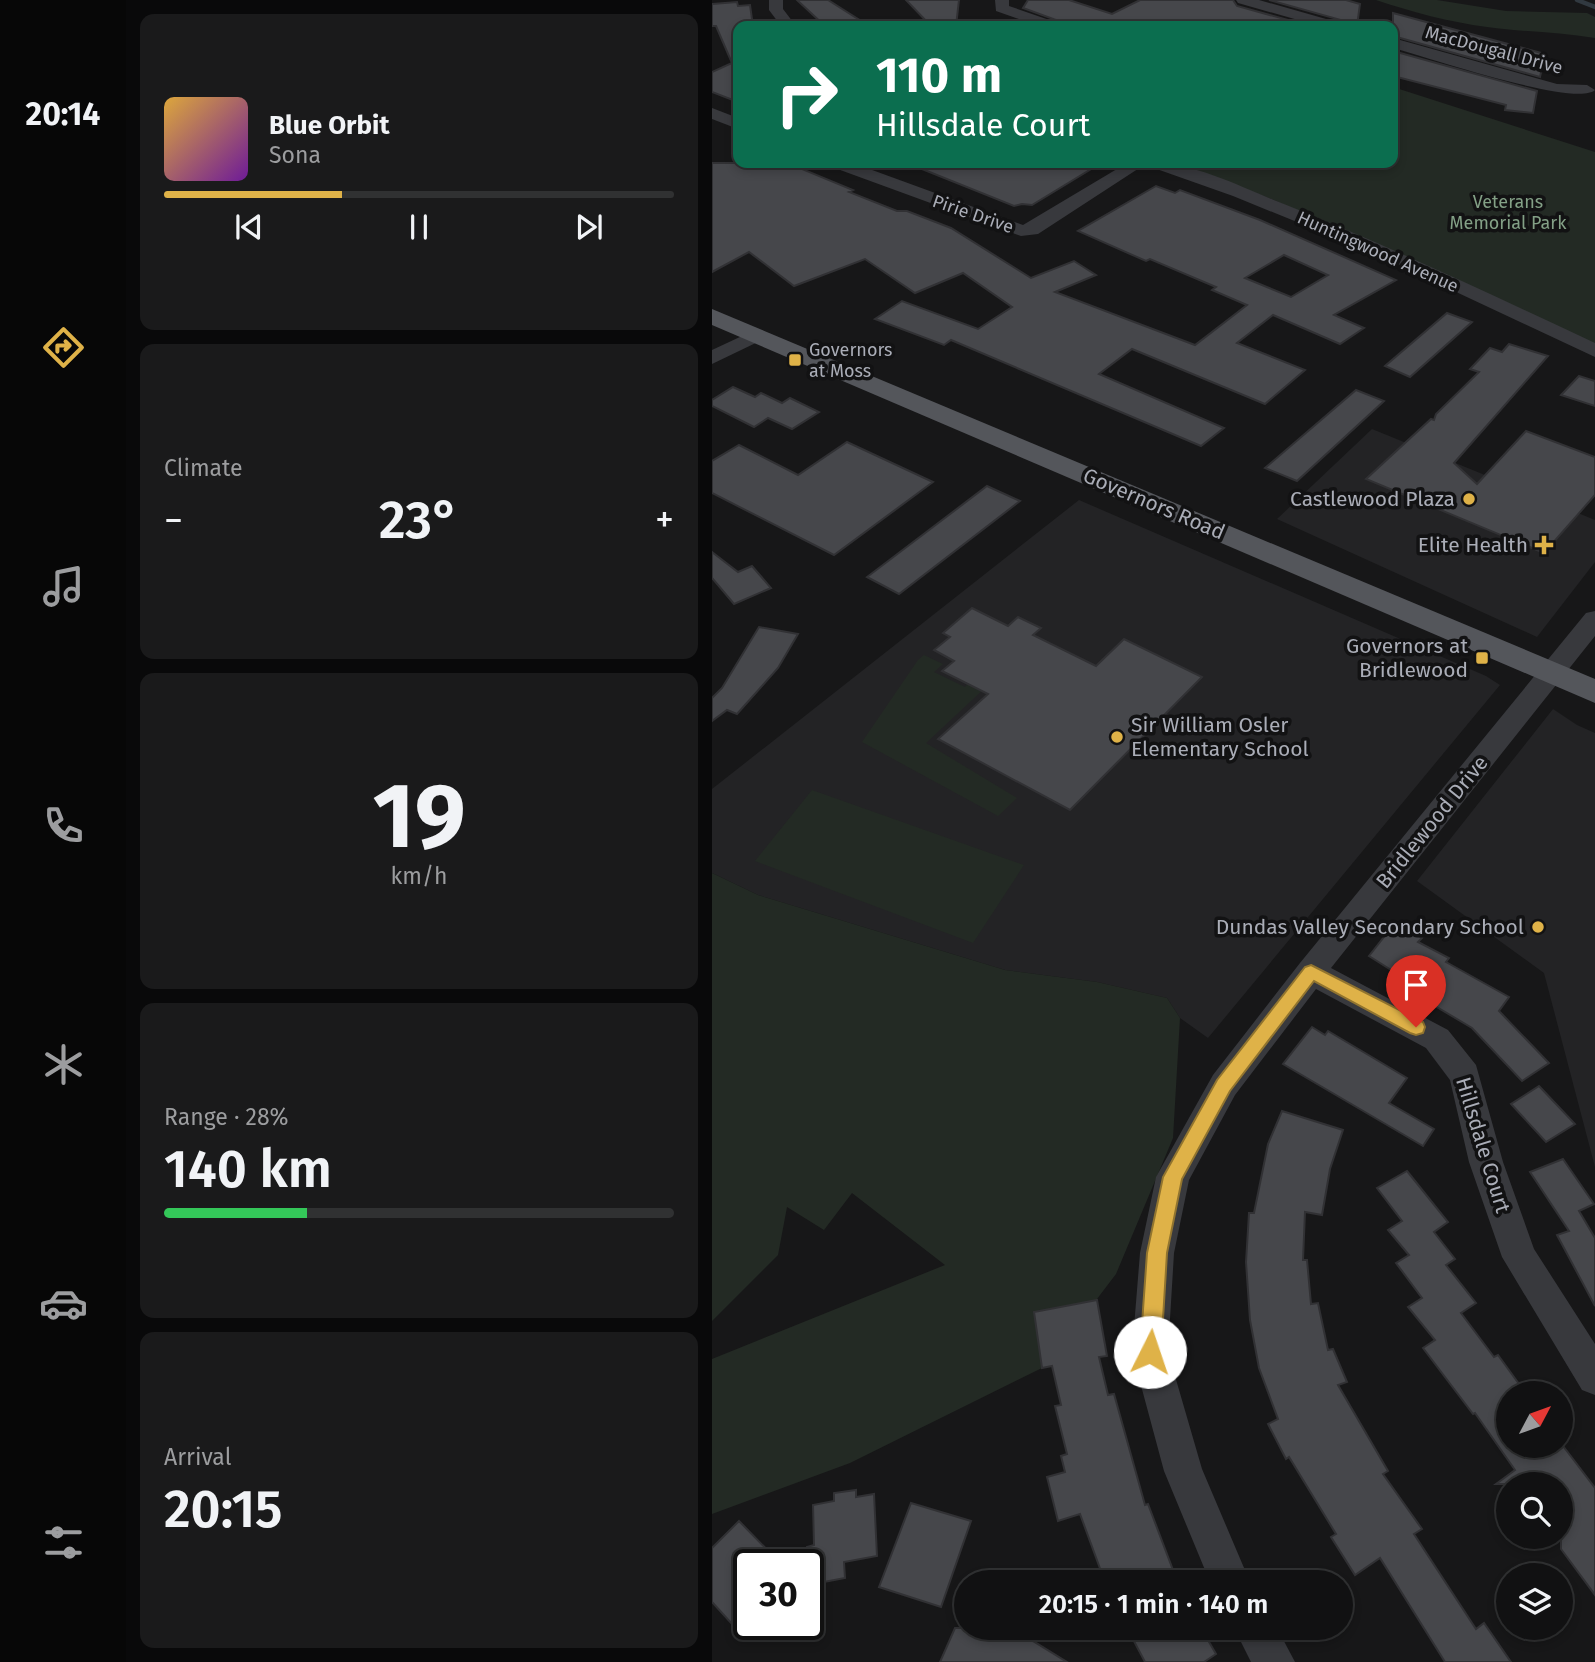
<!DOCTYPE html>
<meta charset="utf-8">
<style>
body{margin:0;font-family:"Fira Sans",sans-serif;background:#1a1a1b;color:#f1f3f6;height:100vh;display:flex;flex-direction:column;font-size:26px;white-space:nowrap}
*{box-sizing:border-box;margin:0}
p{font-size:23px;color:#9c9d9f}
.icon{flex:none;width:38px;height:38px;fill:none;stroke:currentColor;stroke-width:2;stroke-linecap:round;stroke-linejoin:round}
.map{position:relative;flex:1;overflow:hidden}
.sheet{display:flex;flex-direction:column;gap:14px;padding:14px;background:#09090a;width:586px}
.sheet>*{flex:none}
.banner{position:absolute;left:21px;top:21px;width:665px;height:147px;border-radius:14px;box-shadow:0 4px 10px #0003,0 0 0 2px #303132;background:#0b6e4f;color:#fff;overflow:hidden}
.needle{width:46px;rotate:49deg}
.controls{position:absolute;left:784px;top:1381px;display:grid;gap:14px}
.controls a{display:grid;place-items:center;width:77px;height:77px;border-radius:50%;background:#111112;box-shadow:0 4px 10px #0003,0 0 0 2px #303132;font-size:35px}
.speed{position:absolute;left:21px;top:1549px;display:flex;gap:14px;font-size:35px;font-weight:700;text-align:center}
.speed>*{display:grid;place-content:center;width:91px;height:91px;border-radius:50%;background:#111112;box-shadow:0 4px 10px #0003,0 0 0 2px #303132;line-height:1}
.speed .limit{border:4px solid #111;border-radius:10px;background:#fff;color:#111}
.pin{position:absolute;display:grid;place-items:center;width:60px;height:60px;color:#fff;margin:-72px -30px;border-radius:50% 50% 50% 0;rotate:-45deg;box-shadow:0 0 7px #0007}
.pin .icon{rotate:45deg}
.me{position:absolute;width:77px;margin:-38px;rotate:4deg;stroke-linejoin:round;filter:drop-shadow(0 0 5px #0008)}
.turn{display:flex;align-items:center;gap:24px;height:147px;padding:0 28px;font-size:32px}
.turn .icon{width:91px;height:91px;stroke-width:2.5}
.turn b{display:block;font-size:49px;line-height:60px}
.big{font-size:52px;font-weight:600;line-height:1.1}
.sheet .tile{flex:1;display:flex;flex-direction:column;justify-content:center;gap:10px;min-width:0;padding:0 24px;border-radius:14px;background:#1a1a1b}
.sheet .dial{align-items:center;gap:0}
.dial b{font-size:91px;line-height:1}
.song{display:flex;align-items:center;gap:21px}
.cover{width:84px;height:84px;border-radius:10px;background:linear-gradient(135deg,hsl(40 70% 55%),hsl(280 70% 35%))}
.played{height:7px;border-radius:4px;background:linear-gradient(90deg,#dfb248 35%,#303132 35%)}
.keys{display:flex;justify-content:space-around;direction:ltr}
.heat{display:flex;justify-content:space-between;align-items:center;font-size:38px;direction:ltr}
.charge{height:10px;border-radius:5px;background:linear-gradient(90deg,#34c759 28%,#303132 0)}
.trip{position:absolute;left:242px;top:1570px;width:399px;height:70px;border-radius:35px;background:#111112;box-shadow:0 4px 10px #0003,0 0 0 2px #303132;font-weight:600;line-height:70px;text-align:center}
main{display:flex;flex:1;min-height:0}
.dock{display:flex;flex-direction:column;width:126px;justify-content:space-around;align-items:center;background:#070707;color:#9c9d9f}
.dock .icon{width:49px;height:49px}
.dock .active{color:#dfb248}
.dock b{font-size:32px;color:#f1f3f6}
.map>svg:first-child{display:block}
.built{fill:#232325}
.green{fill:#232a24}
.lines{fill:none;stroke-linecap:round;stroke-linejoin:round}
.stream{stroke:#313940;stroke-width:4.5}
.building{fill:#46474b;stroke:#313134;stroke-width:2;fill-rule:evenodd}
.minor{fill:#38393d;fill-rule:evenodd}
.major{fill:#54565b;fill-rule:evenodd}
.route{fill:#dfb248;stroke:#91742f;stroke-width:2}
.poi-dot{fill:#dfb248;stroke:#121213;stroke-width:2.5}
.labels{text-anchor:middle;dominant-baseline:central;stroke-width:7;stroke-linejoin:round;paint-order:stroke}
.far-street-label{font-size:18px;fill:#aaadb7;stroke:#121213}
.far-park-label{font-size:18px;fill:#83a086;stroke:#121213}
.far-poi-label{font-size:18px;fill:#aaadb7;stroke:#121213;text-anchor:start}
.poi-label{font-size:21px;fill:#aaadb7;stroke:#121213;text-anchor:end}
.street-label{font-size:21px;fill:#aaadb7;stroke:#121213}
</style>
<main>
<nav class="dock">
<b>20:14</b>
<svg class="icon active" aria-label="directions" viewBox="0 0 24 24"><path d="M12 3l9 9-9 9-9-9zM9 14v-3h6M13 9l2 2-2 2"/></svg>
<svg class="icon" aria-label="music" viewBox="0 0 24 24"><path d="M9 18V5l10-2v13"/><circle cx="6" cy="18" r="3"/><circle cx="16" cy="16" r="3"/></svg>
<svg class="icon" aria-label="phone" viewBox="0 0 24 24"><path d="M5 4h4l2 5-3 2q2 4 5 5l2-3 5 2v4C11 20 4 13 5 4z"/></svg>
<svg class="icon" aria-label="climate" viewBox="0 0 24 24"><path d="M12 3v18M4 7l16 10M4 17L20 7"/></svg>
<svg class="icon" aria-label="car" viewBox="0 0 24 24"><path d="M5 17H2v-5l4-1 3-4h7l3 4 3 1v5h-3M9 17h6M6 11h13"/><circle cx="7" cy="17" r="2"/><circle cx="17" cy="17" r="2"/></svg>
<svg class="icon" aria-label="filters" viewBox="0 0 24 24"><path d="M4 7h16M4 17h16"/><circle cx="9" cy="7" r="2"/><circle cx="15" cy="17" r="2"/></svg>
</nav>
<section class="sheet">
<div class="tile">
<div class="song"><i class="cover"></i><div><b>Blue Orbit</b><p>Sona</p></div></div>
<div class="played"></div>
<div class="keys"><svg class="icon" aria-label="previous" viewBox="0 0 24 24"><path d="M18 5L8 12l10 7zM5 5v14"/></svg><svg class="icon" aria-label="pause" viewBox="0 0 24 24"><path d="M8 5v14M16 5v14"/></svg><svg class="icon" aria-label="next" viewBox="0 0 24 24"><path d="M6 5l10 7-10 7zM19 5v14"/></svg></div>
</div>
<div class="tile"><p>Climate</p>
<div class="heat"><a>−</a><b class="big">23°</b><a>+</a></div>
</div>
<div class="tile dial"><b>19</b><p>km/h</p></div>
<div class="tile"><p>Range · 28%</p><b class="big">140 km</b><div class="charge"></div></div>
<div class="tile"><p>Arrival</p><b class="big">20:15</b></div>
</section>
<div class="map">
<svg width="883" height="1662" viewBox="0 0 883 1662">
<rect width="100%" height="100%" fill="#171718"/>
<g class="built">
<polygon points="660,429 883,520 883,562 825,637 565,519"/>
<polygon points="367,500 774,676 788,685 496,1038 468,1018 455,998 385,982 293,970 46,895 0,873 0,789"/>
<polygon points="841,709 865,725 883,733 883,1167 832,973 705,881"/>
</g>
<g class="green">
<path d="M664,0H725L794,11L875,13L883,17V38C847,32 811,32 775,27C737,22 700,12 664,0Z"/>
<polygon points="681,87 883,152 883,347 562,200 464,163 681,163"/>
<polygon points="212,655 231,664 222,672 253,687 261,679 275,686 214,743 305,798 286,816 150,742 206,660"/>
<polygon points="100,790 312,865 261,943 43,861"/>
<polygon points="0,873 46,895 293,970 385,982 455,998 468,1018 461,1138 404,1274 334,1366 138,1463 0,1514 0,1359 233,1265 140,1193 112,1230 75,1207 66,1255 0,1321"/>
</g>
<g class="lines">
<polyline class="stream" points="865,0 883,7"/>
</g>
<g class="building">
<polygon points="85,0 116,0 157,26 113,26"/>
<polygon points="194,0 247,0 244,26 219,26"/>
<polygon points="316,0 357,0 400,14 428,0 521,0 525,6 598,26 351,26 347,21 311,8"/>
<polygon points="557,0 634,0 648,4 645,26 633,26 629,20"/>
<polygon points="25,2 26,6 38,5 41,26 26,26 26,102 0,92 0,72 20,63 4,26 0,26 0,4"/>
<polygon points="681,13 833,54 828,77 681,36"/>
<polygon points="681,51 825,91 821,113 793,110 794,105 681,76"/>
<path d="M0,163H62L78,169L83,166L141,190L137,192L185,211H195L239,228L319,278L362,261L384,275L343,292L483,345L535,305L500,290L504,287L438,259L434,261L366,231L444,186L463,193L468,190L548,220L684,280L622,315L652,328L628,344L561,315L525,343L593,370L553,404L420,349L387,374L512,428L489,446L239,340L232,345L163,319L190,301L266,329L300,307L251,273L203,293L153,259L82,286L37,252L0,272ZM572,255L616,275L579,297L533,278Z"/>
<polygon points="195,163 389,163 320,205 310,204 302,206"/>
<polygon points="735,313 760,322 698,377 673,366"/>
<polygon points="797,344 836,356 742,463 765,484 814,431 883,457 883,495 832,553 654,479 719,419 722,420 724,414 767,372 758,369 778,348 790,352"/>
<polygon points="867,376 883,381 883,406 849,395"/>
<polygon points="21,387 43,397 49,393 70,403 78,398 107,412 80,429 56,418 42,427 0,406 0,400"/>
<polygon points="644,390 672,401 585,481 553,468"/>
<polygon points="135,442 221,482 122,555 0,493 0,461 27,445 86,475"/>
<polygon points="275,486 308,501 187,594 155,577"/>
<polygon points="0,552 26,572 40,566 59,588 22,604 0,578"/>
<polygon points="260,608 296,626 306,617 329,628 321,635 384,666 412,639 490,677 358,810 226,739 276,694 230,671 242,661 222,650 238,637 231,633"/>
<polygon points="47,627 86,634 66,668 25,714 15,710 0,721 0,698 10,688"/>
<polygon points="683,923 710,938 706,942 737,958 734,962 797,997 787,1011 837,1063 810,1081 760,1028 713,1000 717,994 657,956"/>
<polygon points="600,1027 613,1035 616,1031 695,1078 677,1103 722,1129 711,1146 571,1064"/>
<polygon points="827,1086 863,1124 834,1142 799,1104"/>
<polygon points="570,1111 631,1130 618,1169 610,1215 593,1212 591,1260 595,1260 599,1304 606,1303 616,1350 621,1349 635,1382 626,1385 676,1471 671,1474 710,1529 702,1534 764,1629 772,1623 799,1662 733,1662 668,1558 643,1575 619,1537 624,1534 577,1457 574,1459 556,1424 566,1419 547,1368 538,1320 534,1262 537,1213 542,1213 556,1144"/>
<polygon points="851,1159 882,1204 867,1211 883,1238 883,1306 845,1235 857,1231 818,1172"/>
<polygon points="695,1171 736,1222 722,1232 743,1259 734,1265 764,1303 749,1313 782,1357 786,1355 807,1384 796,1391 796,1446 851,1446 883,1488 883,1595 849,1549 849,1484 784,1484 803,1470 763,1413 761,1414 711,1348 723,1340 696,1307 710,1298 684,1263 697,1255 676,1230 690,1221 665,1188"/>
<polygon points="385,1300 395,1356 387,1357 396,1395 402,1394 433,1505 436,1504 464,1578 454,1582 393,1582 368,1514 346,1521 335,1477 353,1472 349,1456 355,1454 343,1406 349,1405 340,1366 330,1368 322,1312"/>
<polygon points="144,1490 144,1497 162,1494 165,1556 132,1562 133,1578 96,1585 95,1547 102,1545 101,1505 122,1501 122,1493"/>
<polygon points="199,1503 259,1521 229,1607 167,1587"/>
<polygon points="27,1521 69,1564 37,1564 37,1606 20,1624 0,1602 0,1548"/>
<polygon points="243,1628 300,1628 355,1662 228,1662"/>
<polygon points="415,1628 489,1628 504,1654 492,1662 433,1662"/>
</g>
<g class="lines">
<g class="minor">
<polygon points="57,0 71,0 71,9 84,26 69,26 57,10"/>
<polygon points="283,0 297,0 297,6 346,23 348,26 327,26 284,11"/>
<polygon points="524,0 547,0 628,23 630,26 607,26 526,3"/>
<path d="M681,38L845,84L875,85L883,90C864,108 712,56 681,48Z"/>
<polygon points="0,108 26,118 26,129 0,119"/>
<polygon points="117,163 141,163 311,225 415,163 435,163 326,234 309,236 120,167"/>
<path d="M436,163C480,161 527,186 567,202C675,245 778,294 883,343V357L661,253L521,196L439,167Z"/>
<polygon points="45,329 52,331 55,335 52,339 0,364 0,350"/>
<polygon points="883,611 883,636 619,968 736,1030 764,1065 791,1162 822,1249 883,1344 883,1395 870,1390 790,1257 757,1162 738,1080 714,1048 604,989 523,1095 477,1180 462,1253 456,1352 490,1469 538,1582 498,1582 452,1471 420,1352 428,1253 444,1177 501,1075 588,963 874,613"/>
<polygon points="522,1628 565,1628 583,1662 539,1662"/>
</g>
<polygon class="major" points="0,309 883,679 883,703 0,325"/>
</g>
<polygon class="route" points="599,965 711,1022 713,1027 711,1033 704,1035 698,1033 602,981 518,1091 470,1179 455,1253 449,1352 446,1359 438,1362 431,1359 428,1352 435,1253 451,1177 505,1080 593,967"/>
<g class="poi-dot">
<rect x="76" y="353" width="14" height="14" rx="3.5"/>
<circle cx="757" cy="499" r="7"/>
<path d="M828.5 534.5h7v7h7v7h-7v7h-7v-7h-7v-7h7z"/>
<rect x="763" y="651" width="14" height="14" rx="3.5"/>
<circle cx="405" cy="737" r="7"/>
<circle cx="826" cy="927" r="7"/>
</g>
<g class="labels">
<g class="far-street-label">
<text transform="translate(782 50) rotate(15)">MacDougall Drive</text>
<text transform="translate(261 214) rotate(19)">Pirie Drive</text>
<text transform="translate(666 252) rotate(24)">Huntingwood Avenue</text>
</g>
<g class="far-park-label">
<text x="796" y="202">Veterans<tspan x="796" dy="21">Memorial Park</tspan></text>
</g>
<g class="far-poi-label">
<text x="97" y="350">Governors<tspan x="97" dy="21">at Moss</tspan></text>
</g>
<g class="poi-label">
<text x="743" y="499">Castlewood Plaza</text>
<text x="816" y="545">Elite Health</text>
<text x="756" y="646">Governors at<tspan x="756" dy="24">Bridlewood</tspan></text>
<text x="419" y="725" text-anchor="start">Sir William Osler<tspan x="419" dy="24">Elementary School</tspan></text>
<text x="812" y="927">Dundas Valley Secondary School</text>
</g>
<g class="street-label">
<text transform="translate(442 504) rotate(23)">Governors Road</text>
<text transform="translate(720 822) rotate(-51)">Bridlewood Drive</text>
<text transform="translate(771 1145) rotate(73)">Hillsdale Court</text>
</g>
</g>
</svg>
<div class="controls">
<a><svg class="needle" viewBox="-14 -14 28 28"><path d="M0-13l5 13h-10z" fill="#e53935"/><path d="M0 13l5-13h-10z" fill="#9c9d9f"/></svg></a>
<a><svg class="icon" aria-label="search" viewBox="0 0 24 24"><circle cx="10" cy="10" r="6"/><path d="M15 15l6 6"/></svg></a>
<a><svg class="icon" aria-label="layers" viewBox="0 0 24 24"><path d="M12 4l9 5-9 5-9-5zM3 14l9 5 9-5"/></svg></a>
</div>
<div class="speed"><div class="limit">30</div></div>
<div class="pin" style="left:704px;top:1027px;background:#d93025"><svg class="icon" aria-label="arrive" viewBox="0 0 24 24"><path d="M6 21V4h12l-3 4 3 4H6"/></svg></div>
<svg class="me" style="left:438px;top:1352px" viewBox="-20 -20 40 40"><circle r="19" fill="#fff"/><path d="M0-13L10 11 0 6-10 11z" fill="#dfb248"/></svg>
<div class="trip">20:15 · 1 min · 140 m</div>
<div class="banner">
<div class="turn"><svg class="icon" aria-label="right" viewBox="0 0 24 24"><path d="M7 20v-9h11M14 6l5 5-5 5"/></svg><div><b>110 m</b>Hillsdale Court</div></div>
</div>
</div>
</main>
